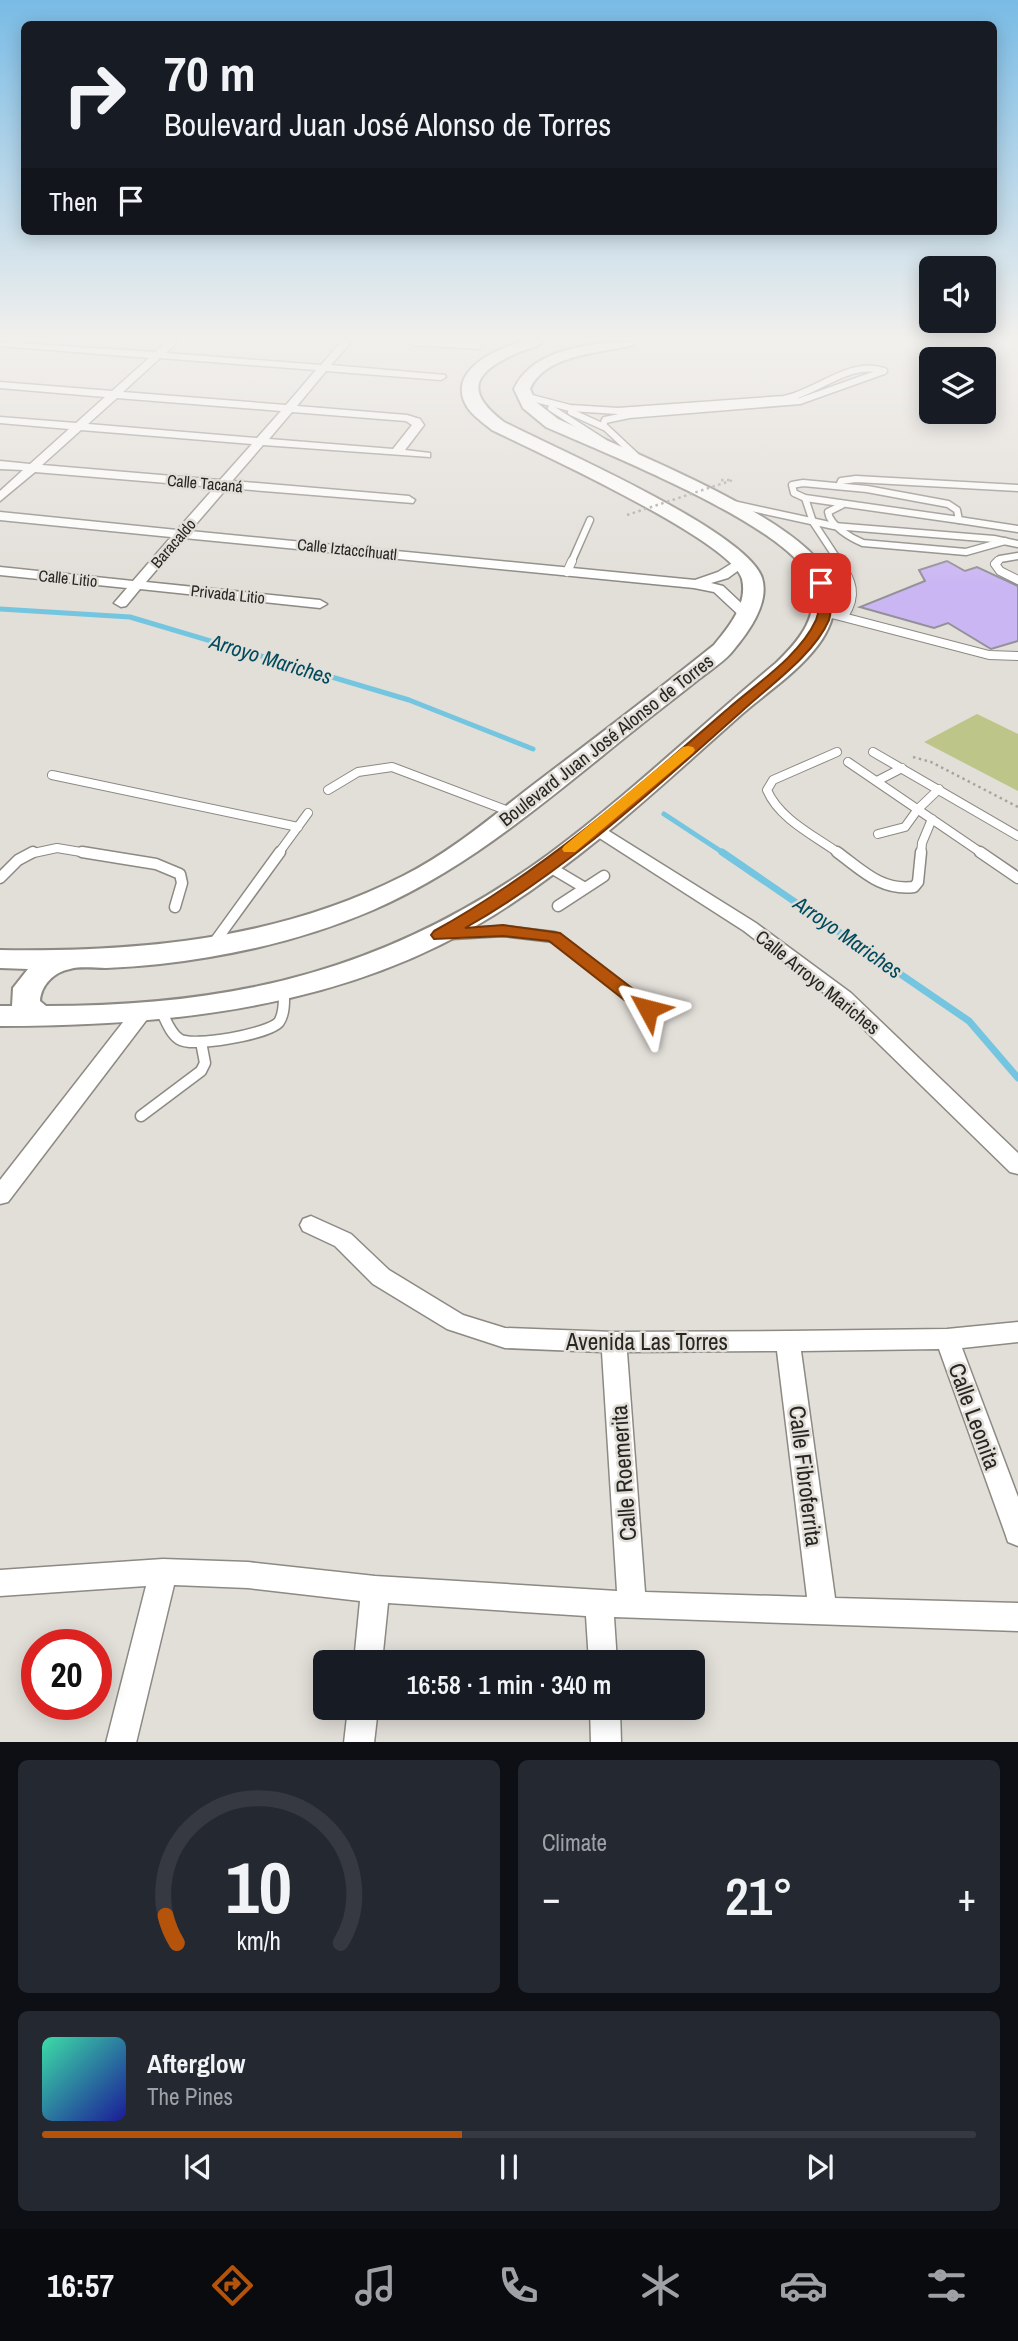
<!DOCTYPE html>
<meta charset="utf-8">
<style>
body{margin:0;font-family:"Archivo Narrow",sans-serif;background:#242831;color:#f1f3f6;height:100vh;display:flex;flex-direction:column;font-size:26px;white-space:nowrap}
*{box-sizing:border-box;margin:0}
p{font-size:23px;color:#9ea1a6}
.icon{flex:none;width:38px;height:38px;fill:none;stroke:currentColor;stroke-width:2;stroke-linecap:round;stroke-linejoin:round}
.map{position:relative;height:1742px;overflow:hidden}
.sheet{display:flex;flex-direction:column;gap:18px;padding:18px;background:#0d0f14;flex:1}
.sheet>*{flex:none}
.top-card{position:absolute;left:21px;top:21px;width:976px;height:214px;border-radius:10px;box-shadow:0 4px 18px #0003;background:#171b24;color:#f1f3f6;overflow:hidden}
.fabs{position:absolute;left:919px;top:256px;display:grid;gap:14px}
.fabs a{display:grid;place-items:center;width:77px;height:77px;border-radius:10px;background:#171b24;box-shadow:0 4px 18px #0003;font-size:35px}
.speed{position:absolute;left:21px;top:1629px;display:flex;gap:14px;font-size:35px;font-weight:700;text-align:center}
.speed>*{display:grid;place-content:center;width:91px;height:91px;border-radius:50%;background:#171b24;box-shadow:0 4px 18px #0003;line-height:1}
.speed .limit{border:10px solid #d22;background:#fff;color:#111}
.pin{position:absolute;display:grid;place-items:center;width:60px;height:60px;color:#fff;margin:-30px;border-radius:14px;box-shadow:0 4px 10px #0006}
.me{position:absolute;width:77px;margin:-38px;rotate:308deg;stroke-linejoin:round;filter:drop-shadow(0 0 5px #0008)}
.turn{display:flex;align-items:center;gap:24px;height:147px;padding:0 28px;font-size:32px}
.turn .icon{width:91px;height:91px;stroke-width:2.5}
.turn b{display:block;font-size:49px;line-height:60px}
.then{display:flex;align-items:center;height:66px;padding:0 28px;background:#0003;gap:14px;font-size:26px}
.big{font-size:52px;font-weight:600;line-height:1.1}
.sheet .tile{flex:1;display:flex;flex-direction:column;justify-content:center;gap:10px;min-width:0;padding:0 24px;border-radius:10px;background:#242831}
.sheet .dial{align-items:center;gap:0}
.dial svg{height:182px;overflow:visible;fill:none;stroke:#363941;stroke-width:7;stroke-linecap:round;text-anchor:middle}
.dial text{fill:#f1f3f6;stroke:none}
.song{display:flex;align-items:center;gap:21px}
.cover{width:84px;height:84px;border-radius:10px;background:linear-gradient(135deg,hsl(160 70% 55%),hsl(240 70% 35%))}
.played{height:7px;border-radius:4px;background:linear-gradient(90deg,#b45309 45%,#363941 45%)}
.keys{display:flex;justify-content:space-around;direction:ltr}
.heat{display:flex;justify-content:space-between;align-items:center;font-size:38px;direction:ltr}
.sheet .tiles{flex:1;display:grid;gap:18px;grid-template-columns:1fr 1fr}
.tile:last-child{grid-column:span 2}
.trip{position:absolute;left:313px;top:1650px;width:392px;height:70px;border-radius:10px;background:#171b24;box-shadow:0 4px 18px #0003;font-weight:600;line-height:70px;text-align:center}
.tabs{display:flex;height:112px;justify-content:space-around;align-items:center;background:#090b0e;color:#9ea1a6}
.tabs .icon{width:49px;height:49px}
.tabs .active{color:#b45309}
.tabs b{font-size:32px;color:#f1f3f6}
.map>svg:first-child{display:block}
.green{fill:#bdc588}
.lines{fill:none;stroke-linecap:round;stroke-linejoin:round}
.stream-far1{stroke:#74c5e0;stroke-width:5}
.stream{stroke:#74c5e0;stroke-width:7}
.building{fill:#cbb6f4;stroke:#939198;stroke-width:2}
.lane-far2-casing{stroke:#8d8983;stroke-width:9}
.lane-far1-casing{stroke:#8d8983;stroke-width:10}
.lane-casing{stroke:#8d8983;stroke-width:13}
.street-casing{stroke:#8d8983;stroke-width:3}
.primary-casing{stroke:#8d8983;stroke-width:4}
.path{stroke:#a8a5a0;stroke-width:2.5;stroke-dasharray:2.5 3.5;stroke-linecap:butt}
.lane-far2{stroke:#fff;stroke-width:6}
.lane-far1{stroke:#fff;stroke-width:8}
.lane{stroke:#fff;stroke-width:10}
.street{fill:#fff;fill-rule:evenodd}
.primary{fill:#fff;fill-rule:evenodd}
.path-bridge{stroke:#a8a5a0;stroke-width:2.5;stroke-dasharray:2.5 3.5;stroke-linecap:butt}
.route{fill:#b45309;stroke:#753606;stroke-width:2}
.slow{fill:#f59e0b}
.labels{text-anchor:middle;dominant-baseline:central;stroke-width:5;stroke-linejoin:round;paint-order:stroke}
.far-street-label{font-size:16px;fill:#272623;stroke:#e2ded8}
.street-label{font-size:19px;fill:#272623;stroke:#e2ded8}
.water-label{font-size:21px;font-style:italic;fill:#004a5d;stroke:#e2ded8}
.near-street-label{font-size:23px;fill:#272623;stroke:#e2ded8}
</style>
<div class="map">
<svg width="1018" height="1743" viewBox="0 0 1018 1743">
<rect width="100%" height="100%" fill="#e2ded8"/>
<polygon class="green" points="977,714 1018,734 1018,791 924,742"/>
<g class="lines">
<g class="stream-far1">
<polyline points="0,609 130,617 409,700 533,749"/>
<polyline points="664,814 725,854"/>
</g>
<polyline class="stream" points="722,852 969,1021 1018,1078"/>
</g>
<polygon class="building" points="947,561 965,571 977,567 1018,586 1018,641 991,649 948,623 934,628 860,607 925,581 919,570"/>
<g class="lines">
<defs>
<g id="lane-far2">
<path d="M524,396L570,408L618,411L784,399C817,393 850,359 884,371L800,401L629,415L605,420L603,425L635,455"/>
<polyline points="551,408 604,442"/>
<polyline points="571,412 604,427"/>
<polygon points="803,483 867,489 948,504 957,510 959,520 805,498 794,493 792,485"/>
<polyline points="839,486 841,481 856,479 1018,488"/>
<polyline points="805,498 813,522 840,563"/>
<polyline points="733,504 834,526 994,539 1018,544"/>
<path d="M842,505L828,512C830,526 851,538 863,543L966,552L1005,541"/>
<polyline points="959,520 1018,529"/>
<polyline points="571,563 590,520"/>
<polyline points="996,563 1000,559 1018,556"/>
</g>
<g id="lane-far1">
<path d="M839,561C852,581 858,595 844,616"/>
<polyline points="998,561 995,564 1000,571 1018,580"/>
<polyline points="567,572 572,561"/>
<polyline points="824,612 989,655 1018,656"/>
<path d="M837,752L773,780L767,790C779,819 815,836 840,854"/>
<polyline points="873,752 1018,836"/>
<polyline points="848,762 983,854"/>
<polyline points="52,775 298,827"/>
<polyline points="877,781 902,768"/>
<polyline points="328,790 358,772 392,767 511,812"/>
<polyline points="878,834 905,827 918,809 939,789"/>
<polyline points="29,854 57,848 93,854"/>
<polyline points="278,854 308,813"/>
<polyline points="921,854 922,843 932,819"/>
</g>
<g id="lane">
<polyline points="82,852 156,864 180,874 182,883 175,907"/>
<path d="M837,852C863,871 881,891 914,887L918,882L921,852"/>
<polyline points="980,852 1018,878"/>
<polyline points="548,866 585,888"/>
<polyline points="0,878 18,860 33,852"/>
<polyline points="558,906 604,876"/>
<polyline points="452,934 503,931 554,937 648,1009"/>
<polyline points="214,943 280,852"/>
<path d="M161,1011C166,1020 170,1033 179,1039C192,1048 269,1034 279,1022C285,1013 284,1000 284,990"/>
<polyline points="141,1116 201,1071 205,1063 201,1042"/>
</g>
<g id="street">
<path d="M0,342L155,352L167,342H177L166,353L321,365L341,342H351L331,365L445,375L446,377L441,380L326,371L297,406L407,415L420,419L424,425L405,450L430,453V457L263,445L232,481L409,496L415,500L413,503L227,488L190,531L695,580L718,572L742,557L749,561L747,564L728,578L711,583L723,586L755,616L753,619H743L714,592L694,588L184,538L146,582L320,600L327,604L320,608L140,589L126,606L121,607L114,603L127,588L0,575V567L133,581L171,537L0,520V512L177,530L215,487L35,472L0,501V491L23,470L0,469V461L30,464L69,429L0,423V417L76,423L105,397L0,388V382L112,391L149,358L0,346ZM160,358L316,370L286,405L123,392ZM117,398L281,411L257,438L88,424ZM292,412L406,421L412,425L393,449L269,439ZM81,430L252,444L220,480L42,465Z"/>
<path d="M408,342C425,341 470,338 483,346L478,349L413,345Z"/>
<polygon points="596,823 756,923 851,993 1018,1153 1018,1174 1010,1172 837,1003 744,931 590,832 588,828"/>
<polygon points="141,1006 148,1008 151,1013 148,1018 8,1202 0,1204 0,1180 134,1008"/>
<path d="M311,1216L351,1234L389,1270L463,1315L505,1328L614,1332L788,1331L947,1329L1018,1322V1342L962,1348L1018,1497V1546L1008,1542L1005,1533L939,1349L801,1351L835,1598L1018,1603V1631L614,1617L617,1662H589L586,1616L388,1603L382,1662H354L360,1601L248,1588L174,1585L136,1743H106L146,1586L0,1596V1570L163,1559L248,1562L375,1576L617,1591L602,1352L505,1348L447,1329L373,1284L335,1246L303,1231L300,1225L303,1219ZM777,1351L807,1597L645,1592L627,1352Z"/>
<polygon points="348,1708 378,1708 374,1743 344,1743"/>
<polygon points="590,1708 620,1708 621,1743 591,1743"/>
</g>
<path id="primary" d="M521,342H542C536,348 526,349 517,353C474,372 463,391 504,422C554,448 747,531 762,578C770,604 747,634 731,653C722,663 709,671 699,679C679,695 658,711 638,727C554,794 472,867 373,910C306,939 232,956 160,964C142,966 124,967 106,968C95,968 81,966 70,969C54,972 41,985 40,1001L46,1006C238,1006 392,969 549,854C629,795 700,726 776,663C800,640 821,615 810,580C793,527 600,451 546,427L523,408L514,389C533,348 594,342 635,342L633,345C601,353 545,354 530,389L536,402L558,419C619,447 807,519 830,579C853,639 779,681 742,714C662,785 585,858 494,915C346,1008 170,1026 0,1026V1006H12L13,988L28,969L0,968V950C140,952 276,940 403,876C449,853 489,819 529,788C591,741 653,694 714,645C729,627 748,604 742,579C732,541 535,451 492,430C481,421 467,412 463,398C454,367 499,348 521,342Z"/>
</defs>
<use href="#lane-far2" class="lane-far2-casing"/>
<use href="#lane-far1" class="lane-far1-casing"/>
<use href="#lane" class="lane-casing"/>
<use href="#street" class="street-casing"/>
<use href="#primary" class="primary-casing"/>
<g class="path">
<polyline points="721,480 733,480"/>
<polyline points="913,757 931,762 1018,807"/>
</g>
<use href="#lane-far2" class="lane-far2"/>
<use href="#lane-far1" class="lane-far1"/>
<use href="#lane" class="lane"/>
<use href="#street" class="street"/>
<use href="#primary" class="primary"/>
<polyline class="path-bridge" points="627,515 733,480"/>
</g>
<linearGradient id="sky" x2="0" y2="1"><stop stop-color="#79bbe5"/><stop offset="0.58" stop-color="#f2f0ed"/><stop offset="1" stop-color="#f2f0ed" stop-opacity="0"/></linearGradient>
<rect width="1018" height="585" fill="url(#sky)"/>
<path class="route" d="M821,579L827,583C829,594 833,608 829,620C814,655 769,686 741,712C654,789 566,871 465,928L503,925L560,933L654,1005L657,1009L654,1013H641L549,941L503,936L434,939L431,935L434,931C543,871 637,788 730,707C759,682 800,655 816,620C821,609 817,594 815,583Z"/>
<polygon class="slow" points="688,746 693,747 695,750 693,753 575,852 564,852 562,849 564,846 683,747"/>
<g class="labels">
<g class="far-street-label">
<text transform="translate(205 483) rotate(5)">Calle Tacaná</text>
<text transform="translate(173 543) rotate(-49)">Baracaldo</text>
<text transform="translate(347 549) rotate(6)">Calle Iztaccíhuatl</text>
<text transform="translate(68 578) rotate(6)">Calle Litio</text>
<text transform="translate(228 594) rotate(6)">Privada Litio</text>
</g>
<g class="street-label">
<text transform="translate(606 740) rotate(-38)">Boulevard Juan José Alonso de Torres</text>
<text transform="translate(818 982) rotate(39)">Calle Arroyo Mariches</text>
</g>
<g class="water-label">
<text transform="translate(271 659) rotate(17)">Arroyo Mariches</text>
<text transform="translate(848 937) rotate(35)">Arroyo Mariches</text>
</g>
<g class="near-street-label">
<text x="647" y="1341">Avenida Las Torres</text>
<text transform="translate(975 1416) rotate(70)">Calle Leonita</text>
<text transform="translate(623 1473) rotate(-94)">Calle Roemerita</text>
<text transform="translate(806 1476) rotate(83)">Calle Fibroferrita</text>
</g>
</g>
</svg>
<div class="fabs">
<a><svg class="icon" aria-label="sound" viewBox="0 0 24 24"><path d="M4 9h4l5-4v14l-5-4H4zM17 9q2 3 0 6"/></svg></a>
<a><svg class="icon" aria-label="layers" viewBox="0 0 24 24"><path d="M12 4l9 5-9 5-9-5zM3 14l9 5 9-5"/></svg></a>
</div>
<div class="speed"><div class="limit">20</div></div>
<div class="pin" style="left:821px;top:583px;background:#d93025"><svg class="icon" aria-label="arrive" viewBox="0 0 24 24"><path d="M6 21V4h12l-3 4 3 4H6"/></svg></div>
<svg class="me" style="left:648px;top:1009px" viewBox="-20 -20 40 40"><path d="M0-17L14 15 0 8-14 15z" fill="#b45309" stroke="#fff" stroke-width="4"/></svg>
<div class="trip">16:58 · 1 min · 340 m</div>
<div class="top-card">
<div class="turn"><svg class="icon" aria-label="right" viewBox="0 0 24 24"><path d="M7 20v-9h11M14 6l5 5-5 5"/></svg><div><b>70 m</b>Boulevard Juan José Alonso de Torres</div></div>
<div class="then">Then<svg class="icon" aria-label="arrive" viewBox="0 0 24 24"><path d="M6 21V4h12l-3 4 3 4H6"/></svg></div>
</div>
</div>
<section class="sheet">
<div class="tiles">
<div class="tile dial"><svg viewBox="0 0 100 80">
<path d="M14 69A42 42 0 1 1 86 69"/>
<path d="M14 69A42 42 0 0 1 9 57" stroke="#b45309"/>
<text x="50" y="56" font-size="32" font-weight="700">10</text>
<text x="50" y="72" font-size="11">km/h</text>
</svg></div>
<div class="tile"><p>Climate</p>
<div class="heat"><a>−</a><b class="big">21°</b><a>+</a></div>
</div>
<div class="tile">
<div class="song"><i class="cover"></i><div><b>Afterglow</b><p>The Pines</p></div></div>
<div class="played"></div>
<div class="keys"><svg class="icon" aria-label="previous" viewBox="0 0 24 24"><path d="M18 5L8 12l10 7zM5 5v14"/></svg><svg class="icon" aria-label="pause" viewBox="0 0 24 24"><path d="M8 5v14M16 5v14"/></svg><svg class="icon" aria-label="next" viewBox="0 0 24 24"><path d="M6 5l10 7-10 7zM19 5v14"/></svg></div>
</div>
</div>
</section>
<nav class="tabs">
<b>16:57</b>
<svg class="icon active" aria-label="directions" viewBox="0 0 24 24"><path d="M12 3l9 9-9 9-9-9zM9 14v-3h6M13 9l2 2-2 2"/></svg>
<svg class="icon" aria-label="music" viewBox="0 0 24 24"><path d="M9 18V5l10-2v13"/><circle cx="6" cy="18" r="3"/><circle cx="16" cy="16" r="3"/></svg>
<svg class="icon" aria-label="phone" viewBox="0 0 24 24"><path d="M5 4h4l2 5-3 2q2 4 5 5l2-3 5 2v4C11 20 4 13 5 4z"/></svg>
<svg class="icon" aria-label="climate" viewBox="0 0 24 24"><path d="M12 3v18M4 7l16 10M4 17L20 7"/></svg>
<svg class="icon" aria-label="car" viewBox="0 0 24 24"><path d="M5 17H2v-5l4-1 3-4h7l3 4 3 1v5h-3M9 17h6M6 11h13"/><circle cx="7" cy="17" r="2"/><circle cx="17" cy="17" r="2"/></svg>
<svg class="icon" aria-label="filters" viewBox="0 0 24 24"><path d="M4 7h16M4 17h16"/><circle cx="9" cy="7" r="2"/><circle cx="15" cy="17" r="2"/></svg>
</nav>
